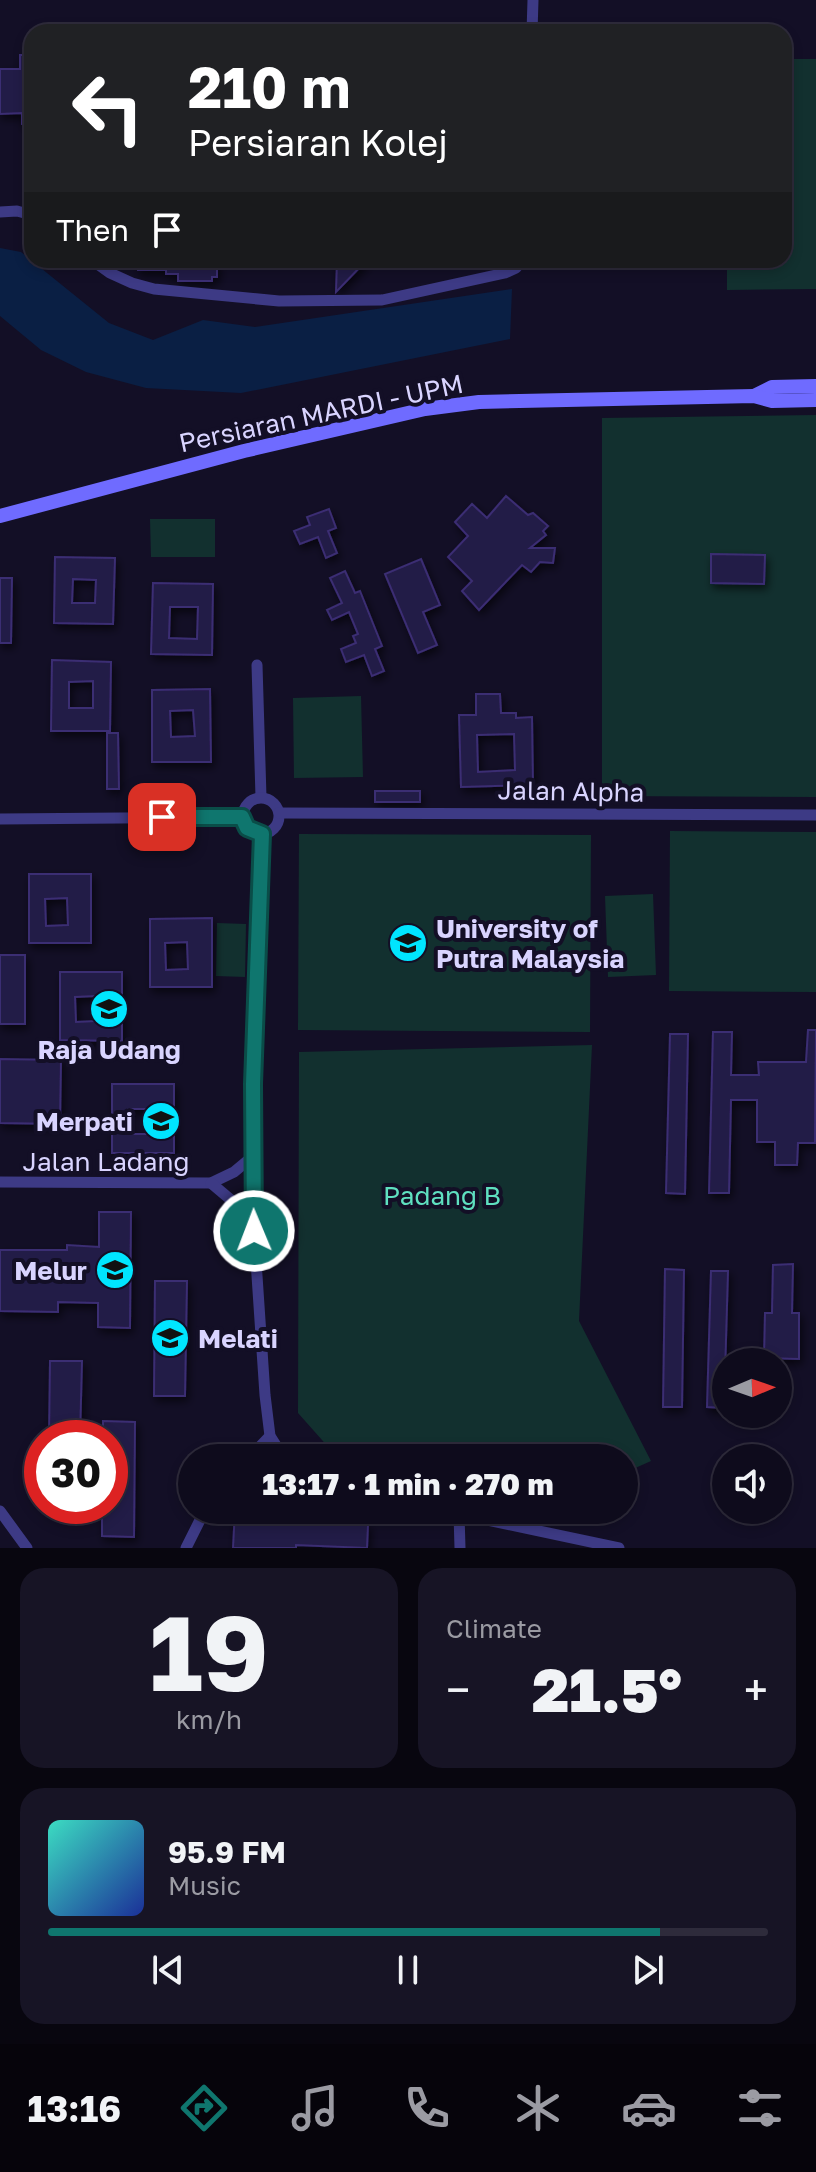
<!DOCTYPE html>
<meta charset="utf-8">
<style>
body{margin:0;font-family:"Golos Text",sans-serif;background:#171425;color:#f1f3f6;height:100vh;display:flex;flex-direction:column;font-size:30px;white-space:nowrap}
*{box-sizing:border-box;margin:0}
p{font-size:26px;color:#9b9ba3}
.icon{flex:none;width:44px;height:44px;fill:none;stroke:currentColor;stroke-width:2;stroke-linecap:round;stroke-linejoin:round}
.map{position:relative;height:1548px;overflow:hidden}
.details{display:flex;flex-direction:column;gap:20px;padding:20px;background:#08060f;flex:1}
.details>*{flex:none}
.guide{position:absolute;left:24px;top:24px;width:768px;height:244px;border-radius:24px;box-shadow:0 4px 12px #0003,0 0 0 2px #2e2b3b;background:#202124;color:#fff;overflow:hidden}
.needle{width:52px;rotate:88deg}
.controls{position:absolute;left:712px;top:1348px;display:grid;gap:16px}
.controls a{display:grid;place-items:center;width:80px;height:80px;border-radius:50%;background:#0e0b1c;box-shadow:0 4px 12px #0003,0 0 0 2px #2e2b3b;font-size:40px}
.speed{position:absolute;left:24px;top:1420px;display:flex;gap:16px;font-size:40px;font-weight:700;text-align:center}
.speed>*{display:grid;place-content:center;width:104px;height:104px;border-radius:50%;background:#0e0b1c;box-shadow:0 4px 12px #0003,0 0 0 2px #2e2b3b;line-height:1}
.speed .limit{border:12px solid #d22;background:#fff;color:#111}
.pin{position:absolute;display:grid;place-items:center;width:68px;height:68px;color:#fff;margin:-34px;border-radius:16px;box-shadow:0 4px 12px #0006}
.me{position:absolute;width:88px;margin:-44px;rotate:359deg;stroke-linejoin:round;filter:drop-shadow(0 0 6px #0008)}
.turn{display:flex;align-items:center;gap:28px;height:168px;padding:0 32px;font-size:36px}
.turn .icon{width:104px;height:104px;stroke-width:2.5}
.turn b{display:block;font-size:56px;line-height:68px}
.then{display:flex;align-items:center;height:76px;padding:0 32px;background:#0003;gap:16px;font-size:30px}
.big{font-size:60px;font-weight:800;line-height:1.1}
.details .card{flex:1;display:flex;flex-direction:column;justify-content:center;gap:12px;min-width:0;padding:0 28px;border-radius:24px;background:#171425}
.details .dial{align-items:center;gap:0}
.dial b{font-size:104px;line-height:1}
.song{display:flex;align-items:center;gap:24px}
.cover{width:96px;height:96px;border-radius:12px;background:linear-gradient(135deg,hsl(170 70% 55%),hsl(230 70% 35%))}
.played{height:8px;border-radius:4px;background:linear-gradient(90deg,#0f766e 85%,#2e2b3b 85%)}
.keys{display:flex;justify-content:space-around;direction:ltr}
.heat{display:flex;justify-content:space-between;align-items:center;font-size:44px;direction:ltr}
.details .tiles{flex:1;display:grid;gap:20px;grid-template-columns:1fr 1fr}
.card:last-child{grid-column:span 2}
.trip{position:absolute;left:178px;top:1444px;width:460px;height:80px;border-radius:40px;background:#0e0b1c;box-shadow:0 4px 12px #0003,0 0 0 2px #2e2b3b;font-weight:800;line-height:80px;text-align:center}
.tab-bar{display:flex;height:128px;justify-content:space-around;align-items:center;background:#06040b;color:#9b9ba3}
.tab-bar .icon{width:56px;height:56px}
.tab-bar .active{color:#0f766e}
.tab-bar b{font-size:36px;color:#f1f3f6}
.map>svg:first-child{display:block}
.green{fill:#12302f}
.water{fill:#0a1f44}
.building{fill:#241b47;stroke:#3b2d73;stroke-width:2;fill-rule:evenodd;filter:url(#shadow)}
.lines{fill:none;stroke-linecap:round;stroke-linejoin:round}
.street{stroke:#3d3a85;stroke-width:11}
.secondary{stroke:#6f6bff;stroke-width:14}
.route-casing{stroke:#0a4d48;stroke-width:20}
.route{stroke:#0f766e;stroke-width:14}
.labels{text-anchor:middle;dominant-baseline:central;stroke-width:8;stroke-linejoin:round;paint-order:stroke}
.street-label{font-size:26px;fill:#d9d4ff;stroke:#130f26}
.poi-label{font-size:26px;font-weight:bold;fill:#d9d4ff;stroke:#130f26;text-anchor:start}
.park-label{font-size:26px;fill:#5fe0c0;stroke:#130f26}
</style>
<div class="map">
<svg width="816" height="1548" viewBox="0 0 816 1548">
<defs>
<filter id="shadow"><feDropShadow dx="2.5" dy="4.5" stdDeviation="4" flood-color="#0009"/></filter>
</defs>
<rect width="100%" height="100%" fill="#130f26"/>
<g class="green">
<polygon points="784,59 816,59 816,289 727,290 727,260 784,260"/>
<polygon points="816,415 816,797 602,796 602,418"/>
<polygon points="150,519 215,519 215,557 151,557"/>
<polygon points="361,696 363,777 294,778 293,698"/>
<polygon points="670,831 816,832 816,992 669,991"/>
<polygon points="299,834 591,835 590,1032 298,1030"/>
<polygon points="653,894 656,975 608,977 605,896"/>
<polygon points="217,923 246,924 245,977 216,976"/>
<polygon points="592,1045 579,1321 651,1461 624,1473 624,1458 338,1458 298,1413 299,1052"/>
</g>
<polygon class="water" points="0,248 21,252 109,323 153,340 203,320 255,327 512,289 510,339 241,393 146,388 86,372 41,350 0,316"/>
<g class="building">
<polygon points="20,55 32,55 32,123 22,124 22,113 0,114 0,69 20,69"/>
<polygon points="138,260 212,260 212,262 217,262 217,277 212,277 212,281 178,281 178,274 166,274 166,270 138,270"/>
<polygon points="337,260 367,260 336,292"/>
<polygon points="506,496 528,515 533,513 548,526 543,531 546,535 530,548 555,548 553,563 540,562 531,572 522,565 479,610 462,591 472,581 448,557 468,536 455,522 472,504 487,518"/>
<polygon points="329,509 336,528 328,531 337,553 326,558 318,537 300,544 294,531 310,525 307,517"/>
<polygon points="711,554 765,555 764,584 711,583"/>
<path d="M55,557L115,558L113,624L54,623ZM73,579L96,580L95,603H72Z"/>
<polygon points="421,559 440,605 423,612 437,645 418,653 385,574"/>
<polygon points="345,571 355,593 360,591 382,646 375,649 384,671 372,676 364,655 346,662 341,649 356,643 353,636 358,634 349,612 332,620 327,610 342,603 330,578"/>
<polygon points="0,578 12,578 11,643 0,643"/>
<path d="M153,583L213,584L212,655L151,654ZM170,607H198L197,639L169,638Z"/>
<path d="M52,660L111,662L110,731H51ZM93,681V708H69V682Z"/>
<path d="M210,689L211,762H152V690ZM193,710L195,736L171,737L170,711Z"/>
<path d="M476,694H500L501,713H516V718L532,717L533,785L461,787L459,715H476ZM514,734L515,770L478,772L477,735Z"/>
<polygon points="107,733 118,733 119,789 107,789"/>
<rect x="375" y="791" width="45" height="11"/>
<path d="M29,874H91V943H29ZM67,898L68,925L46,926L45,899Z"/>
<path d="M212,918V987H150V919ZM187,942L188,969L166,970L165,943Z"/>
<rect x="0" y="955" width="25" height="69"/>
<path d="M60,972H122V1041L60,1040ZM95,996L96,1021L76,1022L75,997Z"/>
<polygon points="808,1030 816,1030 815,1143 798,1143 797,1165 775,1165 775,1142 757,1142 757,1100 731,1100 729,1193 709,1193 713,1032 732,1032 731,1075 759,1075 758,1062 806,1062"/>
<polygon points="670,1034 688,1034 685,1194 666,1193"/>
<polygon points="0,1059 61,1060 60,1124 0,1123"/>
<path d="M112,1084H174V1153H112ZM128,1109H148L149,1134H129Z"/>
<polygon points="99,1212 131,1212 130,1328 98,1327 98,1303 58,1302 58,1312 0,1311 0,1250 67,1250 67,1245 99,1247"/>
<polygon points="793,1264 792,1313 799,1313 799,1359 764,1358 765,1313 772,1313 773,1265"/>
<polygon points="665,1269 684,1270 682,1407 663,1407"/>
<polygon points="711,1271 728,1271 724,1408 707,1407"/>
<polygon points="155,1281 187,1281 185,1396 154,1396"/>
<polygon points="50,1361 82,1361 80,1438 49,1438"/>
<polygon points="103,1421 135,1422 134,1537 102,1536 102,1506 110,1506 110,1438 103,1438"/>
<polygon points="235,1510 338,1510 338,1523 368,1525 367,1548 296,1545 296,1548 233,1548"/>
</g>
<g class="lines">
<g class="street">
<polyline points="532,32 533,0"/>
<polyline points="0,212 17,211 32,215"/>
<polyline points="92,260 110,273 132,283 154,289 279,301 382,300 505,273 516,268 523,260"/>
<polyline points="257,665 261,797"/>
<circle cx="261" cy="816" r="18"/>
<polyline points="279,813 816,815"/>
<polyline points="0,819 242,817"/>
<polyline points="262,834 253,1084 254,1231 265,1395 270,1436 284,1458"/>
<polyline points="0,1182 211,1183 234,1172 252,1157"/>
<polyline points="211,1183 237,1205 253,1230"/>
<polyline points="249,1458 270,1436"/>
<polyline points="440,1510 619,1548"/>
<polyline points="0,1511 27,1548"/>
<polyline points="459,1514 460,1548"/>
<polyline points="186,1548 205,1510"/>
</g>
<g class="secondary">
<polyline points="754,396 772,387 816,386"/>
<polyline points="0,516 244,451 425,409 479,402 754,396 772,401 816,400"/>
</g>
</g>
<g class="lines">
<defs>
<polyline id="route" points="162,817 242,817 247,828 262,834 253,1084 254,1231"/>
</defs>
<use href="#route" class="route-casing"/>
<use href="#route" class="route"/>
</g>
<defs>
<symbol id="university-disc" viewBox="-11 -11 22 22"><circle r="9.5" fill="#00e5ff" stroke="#130f26"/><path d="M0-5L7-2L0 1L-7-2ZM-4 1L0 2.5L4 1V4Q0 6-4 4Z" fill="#111"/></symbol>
</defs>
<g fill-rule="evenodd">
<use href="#university-disc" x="386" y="921" width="44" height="44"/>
<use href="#university-disc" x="87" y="987" width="44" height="44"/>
<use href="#university-disc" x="139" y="1099" width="44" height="44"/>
<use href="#university-disc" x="93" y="1248" width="44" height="44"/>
<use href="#university-disc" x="148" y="1316" width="44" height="44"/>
</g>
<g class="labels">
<g class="street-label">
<text transform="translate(321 413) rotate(-12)">Persiaran MARDI - UPM</text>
<text transform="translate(571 791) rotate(1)">Jalan Alpha</text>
<text x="106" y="1161">Jalan Ladang</text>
</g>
<g class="poi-label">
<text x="436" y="928">University of<tspan x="436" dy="30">Putra Malaysia</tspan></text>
<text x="109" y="1049" text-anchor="middle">Raja Udang</text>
<text x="133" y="1121" text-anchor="end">Merpati</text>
<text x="87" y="1270" text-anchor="end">Melur</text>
<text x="198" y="1338">Melati</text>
</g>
<g class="park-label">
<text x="442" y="1195">Padang B</text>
</g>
</g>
</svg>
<div class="controls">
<a><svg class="needle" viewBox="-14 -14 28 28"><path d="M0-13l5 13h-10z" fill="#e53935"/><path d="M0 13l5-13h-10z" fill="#9b9ba3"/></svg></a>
<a><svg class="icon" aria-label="sound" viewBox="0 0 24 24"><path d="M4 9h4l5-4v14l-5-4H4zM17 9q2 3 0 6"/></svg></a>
</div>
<div class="speed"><div class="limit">30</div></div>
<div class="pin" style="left:162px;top:817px;background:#d93025"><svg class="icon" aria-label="arrive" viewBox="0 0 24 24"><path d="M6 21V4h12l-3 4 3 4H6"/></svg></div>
<svg class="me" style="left:254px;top:1231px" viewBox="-20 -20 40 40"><circle r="17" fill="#0f766e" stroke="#fff" stroke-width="3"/><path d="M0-11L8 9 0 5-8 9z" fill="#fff"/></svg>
<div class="trip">13:17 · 1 min · 270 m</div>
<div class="guide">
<div class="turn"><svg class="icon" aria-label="left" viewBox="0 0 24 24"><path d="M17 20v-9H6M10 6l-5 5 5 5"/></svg><div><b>210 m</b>Persiaran Kolej</div></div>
<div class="then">Then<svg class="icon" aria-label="arrive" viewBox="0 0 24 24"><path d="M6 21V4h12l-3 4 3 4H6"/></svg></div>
</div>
</div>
<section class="details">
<div class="tiles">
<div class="card dial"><b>19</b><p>km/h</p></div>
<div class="card"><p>Climate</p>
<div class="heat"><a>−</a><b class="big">21.5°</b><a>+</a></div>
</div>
<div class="card">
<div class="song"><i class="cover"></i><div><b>95.9 FM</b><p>Music</p></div></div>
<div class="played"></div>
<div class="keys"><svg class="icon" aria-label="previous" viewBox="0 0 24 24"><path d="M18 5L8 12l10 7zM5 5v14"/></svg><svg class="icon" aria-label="pause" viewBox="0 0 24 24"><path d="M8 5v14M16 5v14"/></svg><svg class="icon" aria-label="next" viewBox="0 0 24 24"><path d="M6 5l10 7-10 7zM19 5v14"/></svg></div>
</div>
</div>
</section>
<nav class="tab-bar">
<b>13:16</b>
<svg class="icon active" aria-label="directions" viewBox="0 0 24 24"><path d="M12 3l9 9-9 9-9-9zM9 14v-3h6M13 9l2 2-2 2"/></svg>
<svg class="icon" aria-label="music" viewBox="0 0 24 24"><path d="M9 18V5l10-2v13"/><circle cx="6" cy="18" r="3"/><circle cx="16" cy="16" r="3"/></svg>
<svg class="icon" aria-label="phone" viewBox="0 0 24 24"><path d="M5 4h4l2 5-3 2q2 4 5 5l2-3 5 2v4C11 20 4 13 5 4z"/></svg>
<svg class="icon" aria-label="climate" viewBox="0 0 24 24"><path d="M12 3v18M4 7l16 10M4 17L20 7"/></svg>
<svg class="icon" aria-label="car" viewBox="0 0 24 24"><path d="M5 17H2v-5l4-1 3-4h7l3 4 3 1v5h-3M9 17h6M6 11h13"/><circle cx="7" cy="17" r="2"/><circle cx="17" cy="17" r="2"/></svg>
<svg class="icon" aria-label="filters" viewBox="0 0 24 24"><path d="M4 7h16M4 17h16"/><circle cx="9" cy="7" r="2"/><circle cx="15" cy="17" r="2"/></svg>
</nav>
